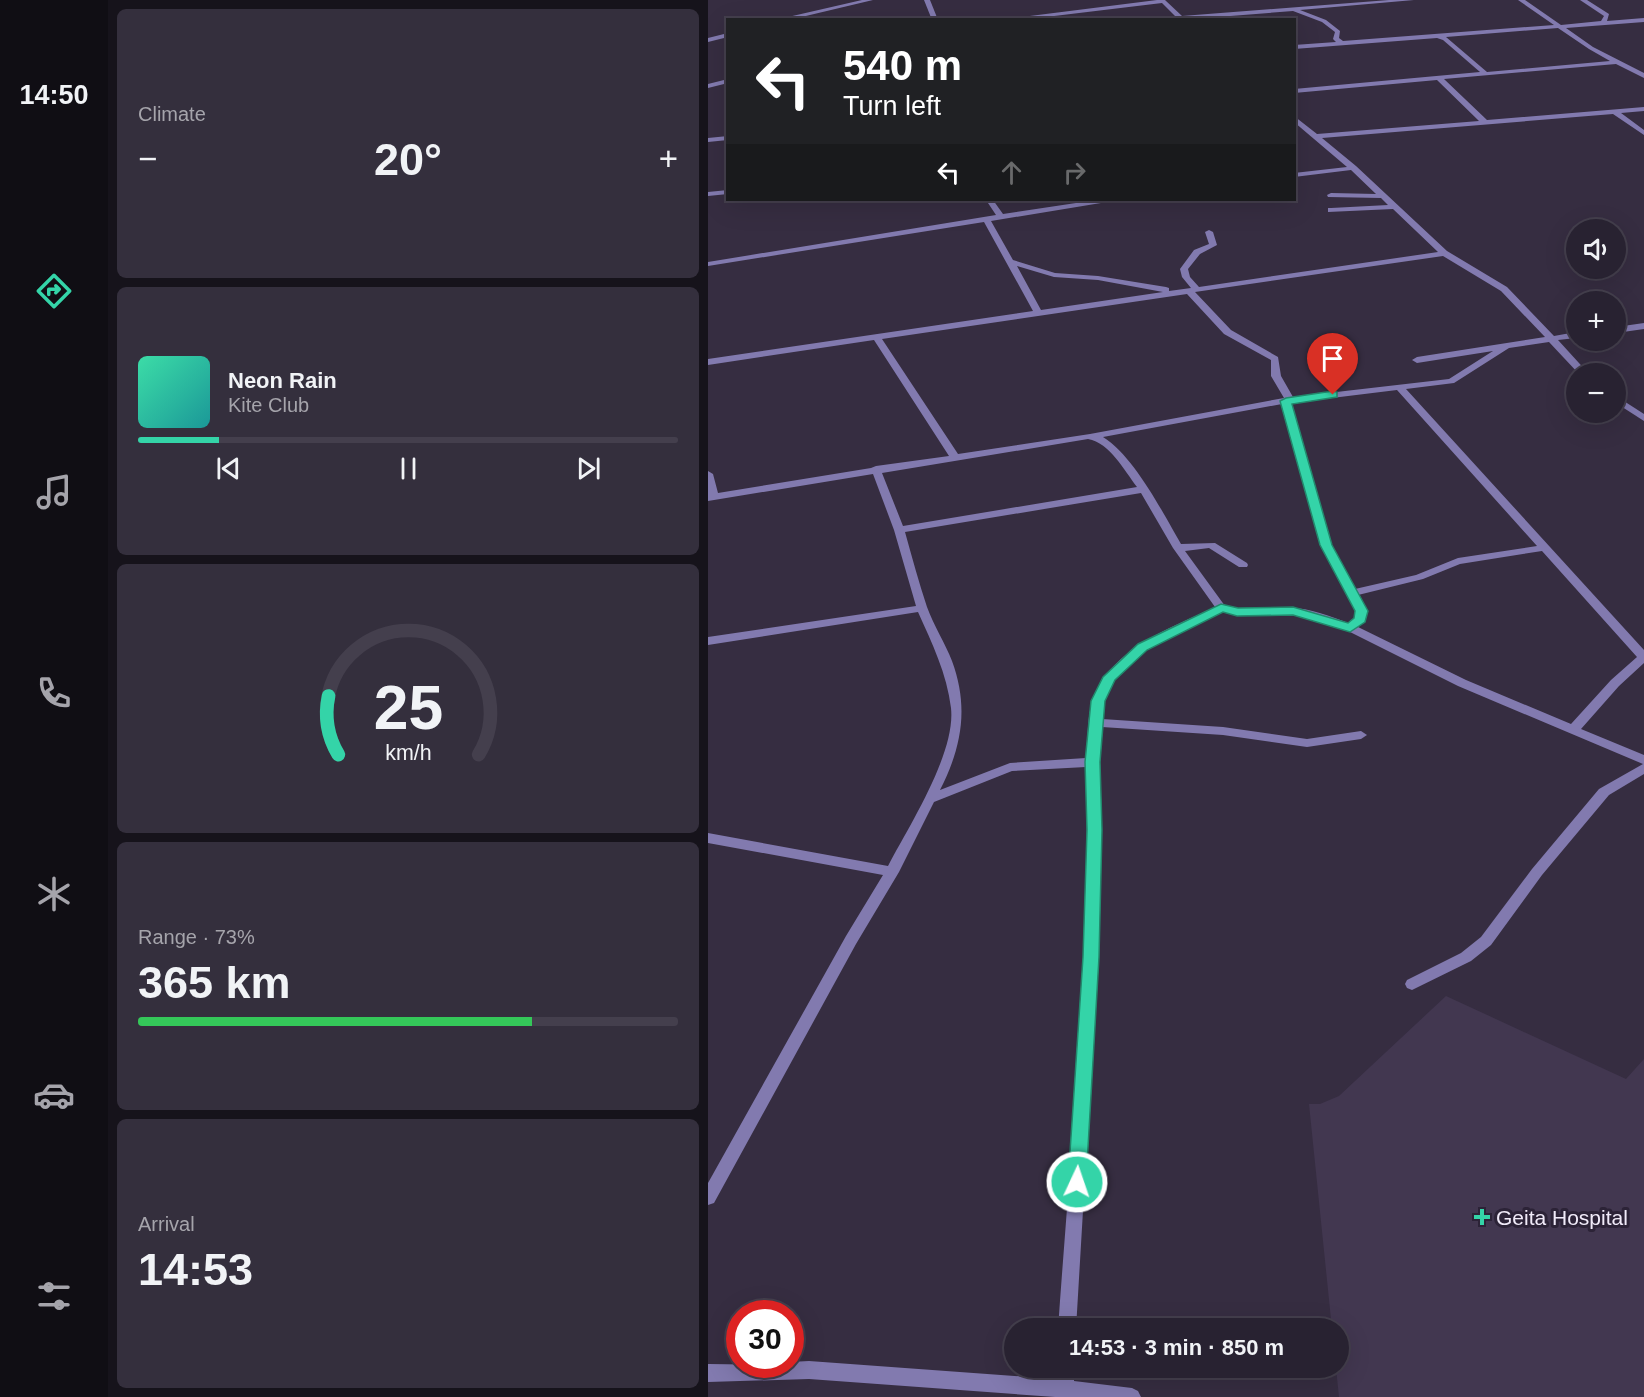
<!DOCTYPE html>
<meta charset="utf-8">
<style>
body{margin:0;font-family:Helvetica,sans-serif;background:#342f3d;color:#f1f3f6;height:100vh;display:flex;flex-direction:column;font-size:22px;white-space:nowrap}
*{box-sizing:border-box;margin:0}
p{font-size:20px;color:#a5a4ab}
.icon{flex:none;width:33px;height:33px;fill:none;stroke:currentColor;stroke-width:2;stroke-linecap:round;stroke-linejoin:round}
.map{position:relative;flex:1;overflow:hidden}
.details{display:flex;flex-direction:column;gap:9px;padding:9px;background:#16131b;width:600px}
.details>*{flex:none}
.guide{position:absolute;left:18px;top:18px;width:570px;height:183px;border-radius:0px;box-shadow:0 6px 24px #0002,0 0 0 2px #443f4d;background:#202124;color:#fff;overflow:hidden}
.buttons{position:absolute;left:858px;top:219px;display:grid;gap:12px}
.buttons a{display:grid;place-items:center;width:60px;height:60px;border-radius:50%;background:#282231;box-shadow:0 6px 24px #0002,0 0 0 2px #443f4d;font-size:30px}
.speed{position:absolute;left:18px;top:1300px;display:flex;gap:12px;font-size:30px;font-weight:700;text-align:center}
.speed>*{display:grid;place-content:center;width:78px;height:78px;border-radius:50%;background:#282231;box-shadow:0 6px 24px #0002,0 0 0 2px #443f4d;line-height:1}
.speed .limit{border:9px solid #d22;background:#fff;color:#111}
.pin{position:absolute;display:grid;place-items:center;width:51px;height:51px;color:#fff;margin:-62px -26px;border-radius:50% 50% 50% 0;rotate:-45deg;box-shadow:0 0 6px #0007}
.pin .icon{rotate:45deg}
.me{position:absolute;width:66px;margin:-33px;rotate:3deg;stroke-linejoin:round;filter:drop-shadow(0 0 4px #0008)}
.turn{display:flex;align-items:center;gap:21px;height:126px;padding:0 18px;font-size:27px}
.turn .icon{width:78px;height:78px;stroke-width:2.5}
.turn b{display:block;font-size:42px;line-height:51px}
.lanes{display:flex;align-items:center;height:57px;padding:0 18px;background:#0003;justify-content:center;gap:30px;direction:ltr}
.lanes .off{opacity:.35}
.big{font-size:45px;font-weight:700;line-height:1.1}
.details .widget{flex:1;display:flex;flex-direction:column;justify-content:center;gap:9px;min-width:0;padding:0 21px;border-radius:9px;background:#342f3d}
.details .dial{align-items:center;gap:0}
.dial svg{height:156px;overflow:visible;fill:none;stroke:#443f4d;stroke-width:7;stroke-linecap:round;text-anchor:middle}
.dial text{fill:#f1f3f6;stroke:none}
.song{display:flex;align-items:center;gap:18px}
.cover{width:72px;height:72px;border-radius:9px;background:linear-gradient(135deg,hsl(160 70% 55%),hsl(180 70% 35%))}
.played{height:6px;border-radius:3px;background:linear-gradient(90deg,#34d4a8 15%,#443f4d 15%)}
.keys{display:flex;justify-content:space-around;direction:ltr}
.heat{display:flex;justify-content:space-between;align-items:center;font-size:33px;direction:ltr}
.charge{height:9px;border-radius:4px;background:linear-gradient(90deg,#34c759 73%,#443f4d 0)}
.trip{position:absolute;left:296px;top:1318px;width:345px;height:60px;border-radius:30px;background:#282231;box-shadow:0 6px 24px #0002,0 0 0 2px #443f4d;font-weight:700;line-height:60px;text-align:center}
main{display:flex;flex:1;min-height:0}
.tab-bar{display:flex;flex-direction:column;width:108px;justify-content:space-around;align-items:center;background:#100e14;color:#a5a4ab}
.tab-bar .icon{width:42px;height:42px}
.tab-bar .active{color:#34d4a8}
.tab-bar b{font-size:27px;color:#f1f3f6}
.map>svg:first-child{display:block}
.built{fill:#423750}
.lines{fill:none;stroke-linecap:round;stroke-linejoin:round}
.minor{fill:#827aaf;fill-rule:evenodd}
.route{fill:#34d4a8;stroke:#228a6d;stroke-width:1.5}
.poi-dot{fill:#34d4a8;stroke:#2c2337;stroke-width:2}
.labels{text-anchor:middle;dominant-baseline:central;stroke-width:6;stroke-linejoin:round;paint-order:stroke}
.near-poi-label{font-size:21px;fill:#f1ebf9;stroke:#2c2337;text-anchor:start}
</style>
<main>
<nav class="tab-bar">
<b>14:50</b>
<svg class="icon active" aria-label="directions" viewBox="0 0 24 24"><path d="M12 3l9 9-9 9-9-9zM9 14v-3h6M13 9l2 2-2 2"/></svg>
<svg class="icon" aria-label="music" viewBox="0 0 24 24"><path d="M9 18V5l10-2v13"/><circle cx="6" cy="18" r="3"/><circle cx="16" cy="16" r="3"/></svg>
<svg class="icon" aria-label="phone" viewBox="0 0 24 24"><path d="M5 4h4l2 5-3 2q2 4 5 5l2-3 5 2v4C11 20 4 13 5 4z"/></svg>
<svg class="icon" aria-label="climate" viewBox="0 0 24 24"><path d="M12 3v18M4 7l16 10M4 17L20 7"/></svg>
<svg class="icon" aria-label="car" viewBox="0 0 24 24"><path d="M5 17H2v-5l4-1 3-4h7l3 4 3 1v5h-3M9 17h6M6 11h13"/><circle cx="7" cy="17" r="2"/><circle cx="17" cy="17" r="2"/></svg>
<svg class="icon" aria-label="filters" viewBox="0 0 24 24"><path d="M4 7h16M4 17h16"/><circle cx="9" cy="7" r="2"/><circle cx="15" cy="17" r="2"/></svg>
</nav>
<section class="details">
<div class="widget"><p>Climate</p>
<div class="heat"><a>−</a><b class="big">20°</b><a>+</a></div>
</div>
<div class="widget">
<div class="song"><i class="cover"></i><div><b>Neon Rain</b><p>Kite Club</p></div></div>
<div class="played"></div>
<div class="keys"><svg class="icon" aria-label="previous" viewBox="0 0 24 24"><path d="M18 5L8 12l10 7zM5 5v14"/></svg><svg class="icon" aria-label="pause" viewBox="0 0 24 24"><path d="M8 5v14M16 5v14"/></svg><svg class="icon" aria-label="next" viewBox="0 0 24 24"><path d="M6 5l10 7-10 7zM19 5v14"/></svg></div>
</div>
<div class="widget dial"><svg viewBox="0 0 100 80">
<path d="M14 69A42 42 0 1 1 86 69"/>
<path d="M14 69A42 42 0 0 1 9 39" stroke="#34d4a8"/>
<text x="50" y="56" font-size="32" font-weight="700">25</text>
<text x="50" y="72" font-size="11">km/h</text>
</svg></div>
<div class="widget"><p>Range · 73%</p><b class="big">365 km</b><div class="charge"></div></div>
<div class="widget"><p>Arrival</p><b class="big">14:53</b></div>
</section>
<div class="map">
<svg width="936" height="1397" viewBox="0 0 936 1397">
<rect width="100%" height="100%" fill="#362d41"/>
<polygon class="built" points="738,996 918,1079 936,1059 936,1397 631,1397 628,1368 630,1329 624,1329 601,1104 612,1104 631,1096"/>
<g class="lines">
<g class="minor">
<polygon points="154,0 165,0 81,20 67,20"/>
<polygon points="216,0 222,0 230,20 224,20"/>
<path d="M449,0H457L474,16L681,0H706L592,10L618,20L632,31L631,38L635,41L846,25L810,0H817L853,25L893,21L896,16L872,0H879L901,14L899,21L936,18V22L858,28L885,47L936,73V78L908,64L736,79L779,120L936,107V111L913,113L936,130V135L905,114L614,138L648,166L739,251L799,287L846,336L868,332V338L850,340L881,374H871L841,342L801,348L746,383L698,389L936,650V663L911,686L873,729L936,755V774L901,795L834,875L783,945L763,961L704,990L699,988L697,984L699,980L753,953L773,937L824,869L891,789L935,764L750,686L638,630L611,620L585,614L529,615L514,612L438,650L406,679L396,701L394,719L515,727L599,739L653,731L659,735L653,739L599,747L515,735L394,727L390,762L393,830L390,957L368,1329H350C363,1142 383,954 378,767L304,771L226,802L191,872L148,944L6,1203L0,1205V1183L138,936L175,875L0,843V833L180,866C201,826 248,753 243,708C239,674 224,643 210,612L0,645V637L208,606L186,530L165,474L0,501V471L5,474L10,493L163,468L168,466L241,456L166,340L0,365V359L325,311L276,222L0,266V262L288,215L278,200H285L295,214L388,200H402L399,202L283,221L305,260L347,273L390,276L458,287L461,288V291L483,288L474,277L472,269L486,250L501,244L497,232L501,230L505,232L509,245L492,254L480,269L482,277L491,287L730,252L685,209L620,212V208H623L680,205L673,198L620,197L619,195L623,193L668,194L643,170L586,177V173L639,167L586,122V116L609,134L771,121L729,80L586,93V89L772,72L735,40L729,38L586,49V45L628,42L625,39L627,32L614,22L585,11L471,20L454,3L313,20H291ZM850,28L881,49L902,61L779,72L738,37ZM735,256L793,291L837,337L709,357L704,360L709,363L785,351L741,379L585,397L573,376L570,357L523,330L487,292ZM309,266L346,277L390,280L455,292L333,310ZM479,294L516,334L563,360V376L576,398L382,434L250,454L174,339ZM689,390L829,546L750,558L708,575L647,589L623,545L583,403ZM574,404L613,545L647,611L646,618L640,623C622,616 602,608 582,608C560,607 538,611 517,606L477,551L501,548L531,567H539L540,565L539,563L507,543L473,544C455,513 426,456 395,437ZM380,439C402,443 416,470 429,487L195,526L174,473ZM433,493L465,548L507,607C461,629 404,648 385,699C379,714 380,741 378,758L302,763L232,790C254,747 261,707 244,661C237,643 226,626 219,607C211,583 204,557 197,532ZM834,551L929,657L903,680L863,724L758,680L650,627C664,615 658,609 650,595L715,579L752,564Z"/>
<polygon points="20,33 20,37 0,42 0,38"/>
<polygon points="20,79 20,83 0,88 0,84"/>
<polygon points="20,136 20,140 0,142 0,138"/>
<polygon points="20,190 20,194 0,196 0,192"/>
<polygon points="936,323 936,329 908,333 908,327"/>
<polygon points="908,396 936,414 936,421 908,403"/>
<polygon points="101,1361 348,1379 348,1368 366,1368 366,1381 424,1388 430,1391 433,1397 347,1397 101,1379 0,1382 0,1364 82,1365 82,1362"/>
</g>
</g>
<polygon class="route" points="625,391 629,392 629,397 584,404 624,545 660,611 657,622 642,632 585,615 529,616 515,612 439,650 407,680 397,701 392,762 394,830 391,957 378,1182 376,1187 369,1190 363,1187 360,1182 375,957 379,830 377,762 383,701 395,677 430,644 513,604 530,608 585,607 640,623 646,618 647,611 612,545 572,401 578,398"/>
<path class="poi-dot" d="M771 1208h6v6h6v6h-6v6h-6v-6h-6v-6h6z"/>
<g class="labels">
<g class="near-poi-label">
<text x="788" y="1217">Geita Hospital</text>
</g>
</g>
</svg>
<div class="buttons">
<a><svg class="icon" aria-label="sound" viewBox="0 0 24 24"><path d="M4 9h4l5-4v14l-5-4H4zM17 9q2 3 0 6"/></svg></a>
<a>+</a>
<a>−</a>
</div>
<div class="speed"><div class="limit">30</div></div>
<div class="pin" style="left:625px;top:395px;background:#d93025"><svg class="icon" aria-label="arrive" viewBox="0 0 24 24"><path d="M6 21V4h12l-3 4 3 4H6"/></svg></div>
<svg class="me" style="left:369px;top:1182px" viewBox="-20 -20 40 40"><circle r="17" fill="#34d4a8" stroke="#fff" stroke-width="3"/><path d="M0-11L8 9 0 5-8 9z" fill="#fff"/></svg>
<div class="trip">14:53 · 3 min · 850 m</div>
<div class="guide">
<div class="turn"><svg class="icon" aria-label="left" viewBox="0 0 24 24"><path d="M17 20v-9H6M10 6l-5 5 5 5"/></svg><div><b>540 m</b>Turn left</div></div>
<div class="lanes"><svg class="icon" aria-label="left" viewBox="0 0 24 24"><path d="M17 20v-9H6M10 6l-5 5 5 5"/></svg><svg class="icon off" aria-label="ahead" viewBox="0 0 24 24"><path d="M12 20V5M6 11l6-6 6 6"/></svg><svg class="icon off" aria-label="right" viewBox="0 0 24 24"><path d="M7 20v-9h11M14 6l5 5-5 5"/></svg></div>
</div>
</div>
</main>
